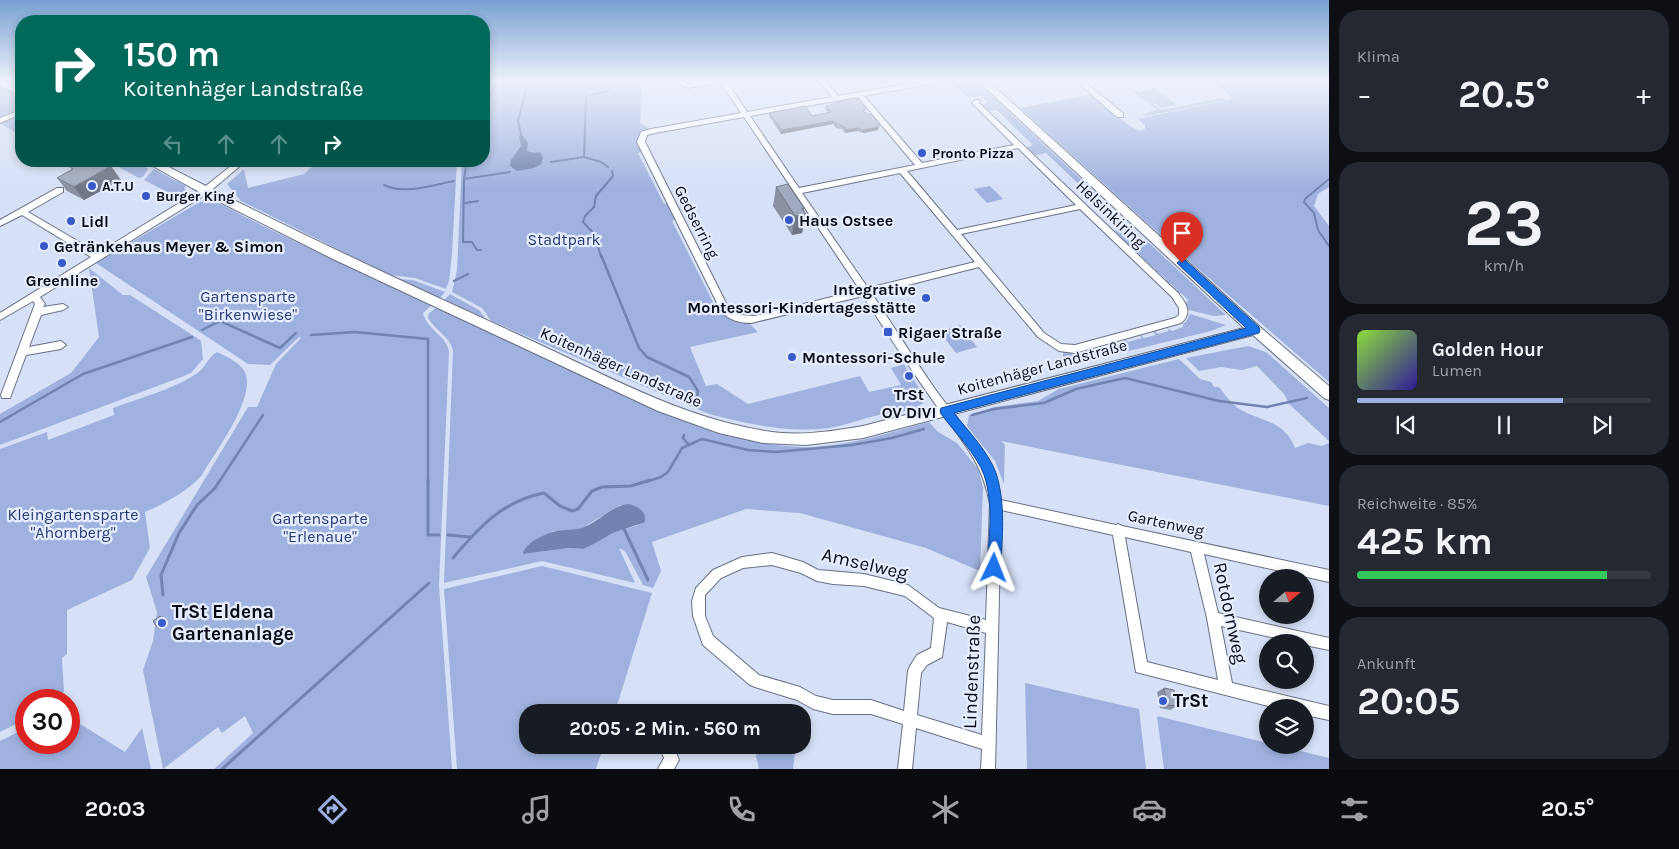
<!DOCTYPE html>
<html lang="de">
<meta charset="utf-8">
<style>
body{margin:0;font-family:Karla,sans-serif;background:#242831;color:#f1f3f6;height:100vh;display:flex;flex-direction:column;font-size:19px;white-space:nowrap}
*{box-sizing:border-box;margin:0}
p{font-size:16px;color:#9ea1a6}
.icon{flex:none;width:28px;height:28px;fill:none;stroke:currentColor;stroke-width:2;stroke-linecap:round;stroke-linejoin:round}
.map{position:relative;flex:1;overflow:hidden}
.side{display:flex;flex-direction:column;gap:10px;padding:10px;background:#0d0f14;width:350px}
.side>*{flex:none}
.top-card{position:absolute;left:15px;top:15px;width:475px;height:152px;border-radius:20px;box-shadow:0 2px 8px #0003;background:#00695c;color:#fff;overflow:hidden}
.needle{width:32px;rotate:70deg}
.buttons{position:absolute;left:1259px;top:569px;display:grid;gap:10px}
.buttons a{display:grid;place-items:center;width:55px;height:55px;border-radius:50%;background:#171b24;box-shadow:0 2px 8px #0003;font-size:25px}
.speed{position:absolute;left:15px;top:689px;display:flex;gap:10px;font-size:25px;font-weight:700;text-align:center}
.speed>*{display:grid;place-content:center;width:65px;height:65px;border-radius:50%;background:#171b24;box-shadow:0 2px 8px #0003;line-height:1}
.speed .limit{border:8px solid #d22;background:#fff;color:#111}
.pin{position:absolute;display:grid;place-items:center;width:42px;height:42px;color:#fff;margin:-51px -21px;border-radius:50% 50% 50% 0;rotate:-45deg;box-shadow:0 0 5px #0007}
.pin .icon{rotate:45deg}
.me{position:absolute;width:55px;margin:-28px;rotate:2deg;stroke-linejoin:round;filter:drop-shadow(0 0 4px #0008)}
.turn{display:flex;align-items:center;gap:18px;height:105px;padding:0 25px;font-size:22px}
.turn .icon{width:65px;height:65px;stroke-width:2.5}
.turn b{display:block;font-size:35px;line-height:42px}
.lanes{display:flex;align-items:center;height:48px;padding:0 25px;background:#0003;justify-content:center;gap:25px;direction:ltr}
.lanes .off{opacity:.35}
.big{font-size:38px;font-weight:700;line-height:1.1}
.side .card{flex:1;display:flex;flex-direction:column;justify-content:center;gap:8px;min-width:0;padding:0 18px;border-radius:20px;background:#242831}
.side .dial{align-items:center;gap:0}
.dial b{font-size:65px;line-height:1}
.song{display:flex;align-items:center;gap:15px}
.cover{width:60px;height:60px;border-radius:8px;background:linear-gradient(135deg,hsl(90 70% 55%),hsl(250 70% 35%))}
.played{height:5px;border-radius:2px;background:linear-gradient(90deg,#9daee2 70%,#363941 70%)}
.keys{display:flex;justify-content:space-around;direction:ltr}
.heat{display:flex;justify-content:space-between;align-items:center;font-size:28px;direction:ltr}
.charge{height:8px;border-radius:4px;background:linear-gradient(90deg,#34c759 85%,#363941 0)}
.trip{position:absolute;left:519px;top:704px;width:292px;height:50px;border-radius:20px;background:#171b24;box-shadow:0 2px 8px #0003;font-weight:700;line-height:50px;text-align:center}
.tabs{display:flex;height:80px;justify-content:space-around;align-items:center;background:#090b0e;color:#9ea1a6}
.tabs .icon{width:35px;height:35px}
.tabs .active{color:#9daee2}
.tabs b{font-size:22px;color:#f1f3f6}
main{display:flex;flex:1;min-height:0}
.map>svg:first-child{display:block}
.green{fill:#9fb2df;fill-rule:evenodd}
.water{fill:#7183b0}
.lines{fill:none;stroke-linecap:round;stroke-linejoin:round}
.stream-far2{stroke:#7183b0;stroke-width:2}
.stream-far1{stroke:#7183b0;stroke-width:2.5}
.stream{stroke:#7183b0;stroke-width:3}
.minor-casing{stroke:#687084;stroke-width:2}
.major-casing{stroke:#687084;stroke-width:2}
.minor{fill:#fff;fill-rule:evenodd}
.major{fill:#fff;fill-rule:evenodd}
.wall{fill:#8a91a3}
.shaded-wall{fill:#707685}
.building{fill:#a0a9be;stroke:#707685}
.route{fill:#1a73e8;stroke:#114b97}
.poi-dot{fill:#3759ca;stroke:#e5edff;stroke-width:2}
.labels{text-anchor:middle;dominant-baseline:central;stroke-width:4.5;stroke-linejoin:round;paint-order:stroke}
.far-poi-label{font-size:14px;font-weight:bold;fill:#080b12;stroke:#e5edff;text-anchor:start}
.street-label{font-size:16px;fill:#080b12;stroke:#e5edff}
.poi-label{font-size:16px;font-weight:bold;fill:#080b12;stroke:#e5edff;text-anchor:start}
.park-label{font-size:16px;fill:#273b74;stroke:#e5edff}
.near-street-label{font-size:19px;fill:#080b12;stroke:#e5edff}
.near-poi-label{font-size:19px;font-weight:bold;fill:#080b12;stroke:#e5edff;text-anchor:start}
</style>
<main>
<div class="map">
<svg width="1329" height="769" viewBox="0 0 1329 769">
<rect width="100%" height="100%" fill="#d6e0f6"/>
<g class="green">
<path d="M492,80H639L642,91L640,123L652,130L643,132V152L638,153L664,204L668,203L676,219L672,221L716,308L720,307L749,323L758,332L690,347L706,386L717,384L748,404L860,376L869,392L901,385L891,368L904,364L924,396L923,403C912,413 893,412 879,415C860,419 839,428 819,429C781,432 745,423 709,414L491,321L482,308L452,292L457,270L462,161H484V101Z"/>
<path d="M1213,80H1329V187L1318,194L1314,206L1329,226V382L1195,266L1020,108L1093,94C1106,105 1124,125 1140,131L1145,129V125L1138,119L1233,99Z"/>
<polygon points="972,82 979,84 1100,197 1108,210 1133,234 1149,243 1226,315 1214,316 1189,310 1185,302 1189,301 1181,293 1177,294 1175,293 1178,291 1170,283 1165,283 1164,282 1167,280 1158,272 1154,273 1153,271 1156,270 1146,261 1142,262 1141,260 1144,259 1136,251 1132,252 1131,250 1134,249 1125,241 1120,240 1123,239 1115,231 1125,228 1046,153 1033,156 1025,148 1033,145 997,110 986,112 979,104 986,105 985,103 988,102 981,96 967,97 955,85"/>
<polygon points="0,85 21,97 21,109 0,120"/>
<polygon points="1155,88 1177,105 1161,108 1139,92"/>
<polygon points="1137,91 1161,110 1223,98 1226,100 1146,116 1143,114 1158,110 1133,92"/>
<polygon points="21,114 21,136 0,123"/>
<polygon points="141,161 148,169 143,177 139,178 109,162"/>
<polygon points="318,161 457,161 452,254 449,281 446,289 415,278 390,275 241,201 227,184 244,169 248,188 304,174"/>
<polygon points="154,169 186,186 184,188 187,191 183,198 179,198 144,180"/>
<polygon points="990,186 1003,199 987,203 974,189"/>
<path d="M207,200L212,202L215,201L261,225L431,306L423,313C427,330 446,335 449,351L439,586L452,769H214L253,733L245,716L222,733L218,727L163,769L143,670L153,641L157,612L146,577L248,407H257L276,364L301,338L299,337L270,365L248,364L96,263L198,203Z"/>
<polygon points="89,268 123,295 130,295 197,338 201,341 203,359 191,373 184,376 0,445 0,414 71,373 99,337"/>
<polygon points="398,279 413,280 445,292 440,298"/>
<polygon points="450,294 479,310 486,319 444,300"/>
<path d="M436,308L709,429C743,439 779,449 816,447C854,444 892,432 929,422L938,432L957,443L978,469L983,487L980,571L926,548L800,513L746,509L652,542L661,571L653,588L643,585L625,551L619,548L635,583L542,561L444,583L453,350C449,336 435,330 428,318L429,313ZM620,505L638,525L613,533L592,545L583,549L569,548L524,554L543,537L554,531H573L584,527Z"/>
<polygon points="1190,314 1226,325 1211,331 1063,367 1063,352 1065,350 1079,351 1082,355 1098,350 1095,347 1097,346 1101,350 1126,343 1123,339 1125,339 1128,342 1142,338 1139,335 1141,335 1144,338 1156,335 1153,332 1155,331 1158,334 1169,331 1167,328 1172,331 1183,327 1183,324 1187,320"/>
<polygon points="960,325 977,347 956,353 939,331"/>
<polygon points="1248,346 1266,352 1329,408 1329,441 1289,404 1284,394 1257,366 1242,370 1221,367 1199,371 1186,358"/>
<path d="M217,352C225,356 237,361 243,369C261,392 214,453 202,475C187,492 165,503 145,512L150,548L132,580L67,610V654L62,658L64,692L50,700H26V719L0,732V449L47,432L48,440L114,415L113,408C140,398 171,390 196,374C205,369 208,357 217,352Z"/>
<path d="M1179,359L1200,379L1211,382L1214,387H1219C1226,396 1232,405 1241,410C1263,422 1285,421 1295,448L1308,443L1322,446L1329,443V506L1001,441L1005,445L1004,484L995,461L967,426L969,415L995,407L1038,401L1059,389Z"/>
<polygon points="542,566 652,593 615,712 528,712 528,745 604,745 596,769 457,769 444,589"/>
<polygon points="1025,683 1139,709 1146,769 1027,769"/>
<polygon points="1157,716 1267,743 1268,745 1276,745 1329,758 1329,769 1164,769"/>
<polygon points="69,717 125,752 142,728 151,769 0,769 0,741 26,728 26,742 69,742"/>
<polygon points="759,745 770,745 795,753 793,769 759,769 756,756"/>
</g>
<g class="water">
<polygon points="521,134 528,143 527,151 534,153 540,152 543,157 541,164 534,168 517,171 510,166 511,160 521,146 519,136"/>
<path d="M629,504C639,507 646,511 645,522L613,533L592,545L583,549L569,548L523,554C525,543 543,535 553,532C563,529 574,531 584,527C600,521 612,505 629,504Z"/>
</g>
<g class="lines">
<g class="stream-far2">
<polyline points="584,80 603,80"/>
<polyline points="590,95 608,91 618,80"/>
<polyline points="586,97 584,157 601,162 608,167"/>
<polyline points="484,112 496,80"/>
<polyline points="521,134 518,120 529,80"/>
<polyline points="467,161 464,179 463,242 472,242 477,250 481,250"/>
<polyline points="551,162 584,157"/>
<polyline points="464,179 510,172"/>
<polyline points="1329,179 1305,199 1304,202 1314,213 1318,230 1329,246"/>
<path d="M384,185C404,195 433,185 454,181"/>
<polyline points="465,203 478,201"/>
<polyline points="596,236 583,222 585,216 594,207 596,196 613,176 612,171"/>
<polyline points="597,242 601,257"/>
</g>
<g class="stream-far1">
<polyline points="601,255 639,348 647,357 689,377 698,391 697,397"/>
<polyline points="454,281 468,274"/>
<polyline points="202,330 220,321 280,348 296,333"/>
<polyline points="311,335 355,332 428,339 428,482"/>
<polyline points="972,415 994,409 1044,403 1076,389 1125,378 1219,401 1267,407 1307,398"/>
<polyline points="0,422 83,374 192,337"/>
<polyline points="684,435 683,438 689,445"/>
<polyline points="219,482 263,415"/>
<polyline points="646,482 661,477 668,472 682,448 702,439 748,450 776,452 852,445 892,438 924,429"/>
</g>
<g class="stream">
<polyline points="428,480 428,535 439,535"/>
<polyline points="624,529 648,580"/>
<polyline points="448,535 470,537"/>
<path d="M453,558C479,527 503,501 544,493L560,506L572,511L578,509L592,491L602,487L631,486L650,480"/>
<polyline points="163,595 161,575 179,533 197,505 215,488 220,480"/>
<polyline points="222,769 429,583"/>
</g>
<defs>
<g id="minor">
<path d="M688,80L686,83L689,84L711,80H726L747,112L832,97L818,80H825L838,96L931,80H945L942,82L864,96L922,163L1014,145L972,103L975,100H979V103L1178,293C1186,303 1193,313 1181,323L1075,353L1059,351L1038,337L979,267L872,294C893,325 913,358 935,389C961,425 992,455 1001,500L1116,525L1118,524L1122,526L1329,570V582L1204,554L1218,613L1329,638V650L1305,645V642H1294L1221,626L1232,683L1329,706V720L1305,715V708H1276L1136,672L1113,535L1001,510L995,769H981L982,749L916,728L912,769H898L903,724L871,714H833L813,709L797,700L755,687L750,685L703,645L693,616L692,601L696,588L713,570L742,557L772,553L803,562L818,570L864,574L908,585L939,608L986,620L990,504C981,455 955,434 929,395C906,363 885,329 863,296L751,323C739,323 729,320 721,311L637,142L641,132L651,129L741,113L720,82L688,88L681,85L679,82L680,80ZM858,97L915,165L799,188L750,116ZM744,117L860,290L755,316L739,315L728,307L645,142L647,135L655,133ZM1018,148L1076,205L957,230L907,171ZM900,173L975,262L868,288L802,193ZM1080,209L1172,297L1179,308V315L1175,318L1075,345L1061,344L1044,333L961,234ZM1125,537L1191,552L1207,618L1218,680L1147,662ZM772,565L801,573L817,581L833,584L864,586L905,596L934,618L931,648L917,655L910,666L908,671L904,711L871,700H833L816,696L800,687L759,675L713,636L705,616V595L721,578L743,568ZM947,622L986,633L982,735L917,715L921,673L927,665L942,657Z"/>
<polygon points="1075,80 1082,80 1123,113 1123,117 1117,117"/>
<polygon points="21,110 21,114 0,123 0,118"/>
<polygon points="237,161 246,161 208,193 40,297 45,304 43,307 63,304 68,307 63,310 41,315 29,347 61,341 66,345 61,349 26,355 10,398 2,398 1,395 35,304 33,301 0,320 0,313 91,257 22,215 0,226 0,220 57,188 63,188 63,192 28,212 98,253 202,189"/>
<polygon points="659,745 673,745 679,760 674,769 658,769 664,758"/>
</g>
<g id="major">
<polygon points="0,80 21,89 21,96 0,86"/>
<path d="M977,80H987L1260,327L1329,386V400L1324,398L1253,335L863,438L806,445L763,443L719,433L658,411L333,259L192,188L144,161H157C280,225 406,283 532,341C606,375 679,416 760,430C794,437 829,432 863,426L1244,328Z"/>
</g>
</defs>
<use href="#minor" class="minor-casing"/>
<use href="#major" class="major-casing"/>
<use href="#minor" class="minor"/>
<use href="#major" class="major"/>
</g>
<g class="wall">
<polygon points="826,106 866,112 865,113 879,127 878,130 863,133 857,131 845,133 842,129 836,128 833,124 781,134 769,116 769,113 812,116 828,113 825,109"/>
<polygon points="70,167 121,180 84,200 67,191 57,178 72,169"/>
<polygon points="776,187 804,211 806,214 802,233 792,235 773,206"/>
<polygon points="1164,688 1177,706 1170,710 1160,708 1157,692"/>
</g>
<g class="shaded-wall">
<polygon points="833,121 833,124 781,134 782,130"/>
<polygon points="880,124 878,130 863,133 863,130"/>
<polygon points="858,128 857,131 845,133 846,130"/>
<polygon points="111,166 121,180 84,200 74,187"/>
<polygon points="804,208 803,214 806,214 802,233 792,235 795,216 802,209"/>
<polygon points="160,616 164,618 167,624 160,629 156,626"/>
</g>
<g class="building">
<polygon points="854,98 859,100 866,108 863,112 872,115 880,124 878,127 863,130 858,128 846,130 843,126 837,124 833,121 782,130 769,113 805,106 812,116 831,112 826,106"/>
<polygon points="80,161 101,161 111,166 74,187 57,178 73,169 70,167"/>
<polygon points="788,184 804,208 802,209 806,214 795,216 776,187"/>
<polygon points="160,616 164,622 156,626 153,621"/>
<polygon points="1164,688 1174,690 1177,706 1167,705"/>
</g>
<linearGradient id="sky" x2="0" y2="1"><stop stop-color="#78a0d2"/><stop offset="0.43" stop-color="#edf1fb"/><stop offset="1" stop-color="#edf1fb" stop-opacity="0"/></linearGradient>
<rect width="1329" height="188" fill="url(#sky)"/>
<path class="route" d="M1182,259L1185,260L1259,327L1260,330L1259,333L954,413C968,431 988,451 996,473C1006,504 1002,537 1001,568L999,573L994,575L989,573L987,568C989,538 994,505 984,475C977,455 954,431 941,414L940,411L941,408L1246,328L1179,265L1177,263Z"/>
<g class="poi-dot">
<circle cx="922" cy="153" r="5"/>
<circle cx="92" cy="186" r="5"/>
<circle cx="146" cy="196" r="5"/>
<circle cx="789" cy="220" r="5"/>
<circle cx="71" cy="221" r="5"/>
<circle cx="44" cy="246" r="5"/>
<circle cx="62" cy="263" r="5"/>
<circle cx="926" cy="298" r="5"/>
<rect x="883" y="327" width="10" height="10" rx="2.5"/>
<circle cx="792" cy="357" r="5"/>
<circle cx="909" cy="376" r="5"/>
<circle cx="162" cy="623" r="5"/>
<circle cx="1163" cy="701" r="5"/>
</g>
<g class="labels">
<g class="far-poi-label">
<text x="932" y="153">Pronto Pizza</text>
<text x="102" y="186">A.T.U</text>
<text x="156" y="196">Burger King</text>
</g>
<g class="street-label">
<text transform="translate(1111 214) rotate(44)">Helsinkiring</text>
<text transform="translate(697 222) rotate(63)">Gedserring</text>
<text transform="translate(621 367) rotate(24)">Koitenhäger Landstraße</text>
<text transform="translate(1042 367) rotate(-15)">Koitenhäger Landstraße</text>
<text transform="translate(1166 523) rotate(12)">Gartenweg</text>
</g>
<g class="poi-label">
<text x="799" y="220">Haus Ostsee</text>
<text x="81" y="221">Lidl</text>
<text x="54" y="246">Getränkehaus Meyer &amp; Simon</text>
<text x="62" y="280" text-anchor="middle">Greenline</text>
<text x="916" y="289" text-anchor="end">Integrative<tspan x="916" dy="18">Montessori-Kindertagesstätte</tspan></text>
<text x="898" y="332">Rigaer Straße</text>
<text x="802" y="357">Montessori-Schule</text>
<text x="909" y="394" text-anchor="middle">TrSt<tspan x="909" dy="18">OV DIVI</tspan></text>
</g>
<g class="park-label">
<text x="564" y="239">Stadtpark</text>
<text x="248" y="296">Gartensparte<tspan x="248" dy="18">"Birkenwiese"</tspan></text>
<text x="73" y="514">Kleingartensparte<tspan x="73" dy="18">"Ahornberg"</tspan></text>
<text x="320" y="518">Gartensparte<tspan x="320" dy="18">"Erlenaue"</tspan></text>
</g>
<g class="near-street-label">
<text transform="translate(865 564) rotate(13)">Amselweg</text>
<text transform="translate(1230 613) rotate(78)">Rotdornweg</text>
<text transform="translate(972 672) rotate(-88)">Lindenstraße</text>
</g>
<g class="near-poi-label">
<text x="172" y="612">TrSt Eldena<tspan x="172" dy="22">Gartenanlage</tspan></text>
<text x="1173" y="701">TrSt</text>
</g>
</g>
</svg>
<div class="buttons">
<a><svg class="needle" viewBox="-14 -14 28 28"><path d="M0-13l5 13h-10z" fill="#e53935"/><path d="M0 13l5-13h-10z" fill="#9ea1a6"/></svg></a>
<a><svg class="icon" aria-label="search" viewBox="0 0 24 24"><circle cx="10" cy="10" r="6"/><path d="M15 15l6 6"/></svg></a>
<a><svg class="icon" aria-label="layers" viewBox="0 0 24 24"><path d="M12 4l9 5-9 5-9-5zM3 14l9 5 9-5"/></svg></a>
</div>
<div class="speed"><div class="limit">30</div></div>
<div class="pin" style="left:1182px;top:263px;background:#d93025"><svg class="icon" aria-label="arrive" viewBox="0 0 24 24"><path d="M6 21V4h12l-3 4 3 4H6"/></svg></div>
<svg class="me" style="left:994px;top:568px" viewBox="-20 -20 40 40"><path d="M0-17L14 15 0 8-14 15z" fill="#1a73e8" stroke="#fff" stroke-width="4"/></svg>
<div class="trip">20:05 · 2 Min. · 560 m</div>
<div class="top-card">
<div class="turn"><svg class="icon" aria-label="right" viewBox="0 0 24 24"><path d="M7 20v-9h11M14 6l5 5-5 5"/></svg><div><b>150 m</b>Koitenhäger Landstraße</div></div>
<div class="lanes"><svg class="icon off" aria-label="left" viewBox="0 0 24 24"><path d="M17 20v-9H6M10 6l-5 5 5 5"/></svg><svg class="icon off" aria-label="ahead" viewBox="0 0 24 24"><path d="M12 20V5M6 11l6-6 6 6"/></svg><svg class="icon off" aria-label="ahead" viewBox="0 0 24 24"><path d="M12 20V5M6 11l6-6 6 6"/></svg><svg class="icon" aria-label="right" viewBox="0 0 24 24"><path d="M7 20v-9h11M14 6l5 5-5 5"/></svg></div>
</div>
</div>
<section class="side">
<div class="card"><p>Klima</p>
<div class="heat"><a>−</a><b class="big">20.5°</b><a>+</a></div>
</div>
<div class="card dial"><b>23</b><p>km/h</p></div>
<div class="card">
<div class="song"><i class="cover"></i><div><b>Golden Hour</b><p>Lumen</p></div></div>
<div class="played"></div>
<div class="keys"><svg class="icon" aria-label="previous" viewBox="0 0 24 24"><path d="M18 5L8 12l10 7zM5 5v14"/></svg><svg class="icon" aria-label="pause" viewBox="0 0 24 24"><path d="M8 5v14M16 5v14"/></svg><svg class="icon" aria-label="next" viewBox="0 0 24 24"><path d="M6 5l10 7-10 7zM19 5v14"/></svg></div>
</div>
<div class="card"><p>Reichweite · 85%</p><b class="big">425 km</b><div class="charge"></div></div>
<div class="card"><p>Ankunft</p><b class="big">20:05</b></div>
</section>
</main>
<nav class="tabs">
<b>20:03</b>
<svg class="icon active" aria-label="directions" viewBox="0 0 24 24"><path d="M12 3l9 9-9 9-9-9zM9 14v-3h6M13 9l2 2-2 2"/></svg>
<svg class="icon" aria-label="music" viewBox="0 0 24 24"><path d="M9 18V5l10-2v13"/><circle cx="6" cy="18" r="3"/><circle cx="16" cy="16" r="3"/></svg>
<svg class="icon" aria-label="phone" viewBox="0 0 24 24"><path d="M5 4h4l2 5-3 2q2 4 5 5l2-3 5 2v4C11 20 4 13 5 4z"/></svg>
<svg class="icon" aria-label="climate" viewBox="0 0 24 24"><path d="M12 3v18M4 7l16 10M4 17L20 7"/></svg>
<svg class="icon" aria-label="car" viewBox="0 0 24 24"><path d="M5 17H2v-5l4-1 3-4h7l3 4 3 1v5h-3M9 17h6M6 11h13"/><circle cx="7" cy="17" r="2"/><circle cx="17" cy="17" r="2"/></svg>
<svg class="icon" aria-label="filters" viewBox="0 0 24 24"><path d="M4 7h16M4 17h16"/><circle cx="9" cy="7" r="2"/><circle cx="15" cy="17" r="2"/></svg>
<b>20.5°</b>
</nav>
